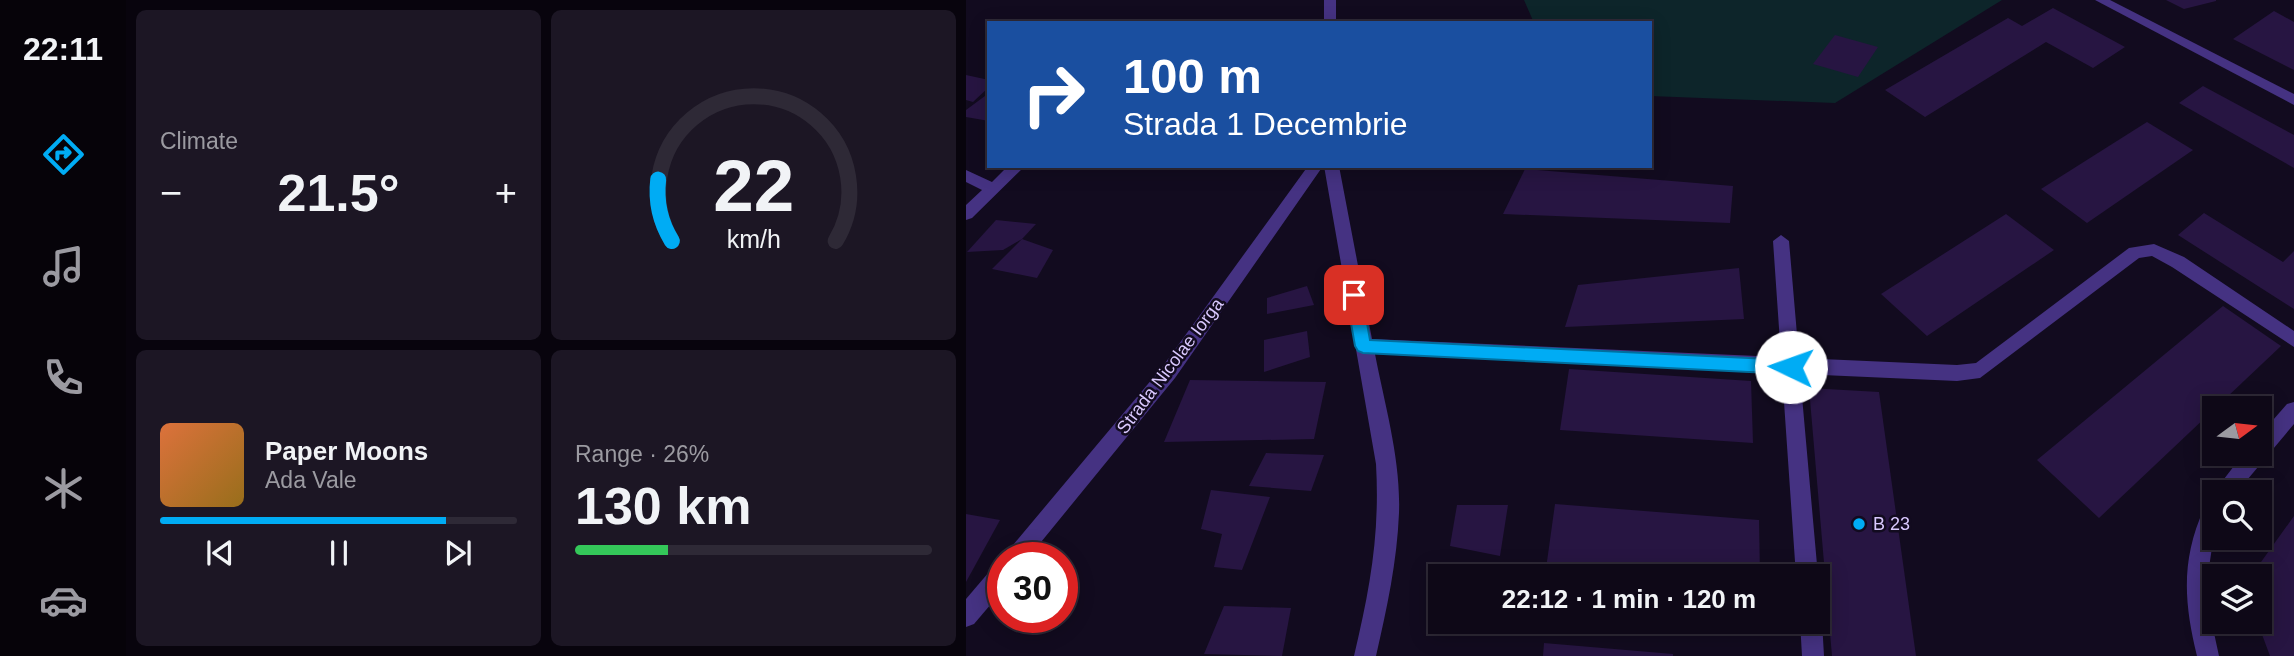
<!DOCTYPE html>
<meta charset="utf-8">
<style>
body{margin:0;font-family:Arial,sans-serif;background:#1c1624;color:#f1f3f6;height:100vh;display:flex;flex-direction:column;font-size:26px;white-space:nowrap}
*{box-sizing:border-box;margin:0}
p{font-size:23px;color:#9b9aa1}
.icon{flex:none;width:38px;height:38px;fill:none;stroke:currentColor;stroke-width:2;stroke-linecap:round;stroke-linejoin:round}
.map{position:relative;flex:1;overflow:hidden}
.details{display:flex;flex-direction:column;gap:10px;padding:10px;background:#08040d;width:840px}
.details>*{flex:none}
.top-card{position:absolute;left:21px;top:21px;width:665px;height:147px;border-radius:0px;box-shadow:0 4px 18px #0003,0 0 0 2px #2e2936;background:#1a4fa0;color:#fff;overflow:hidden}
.needle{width:46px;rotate:75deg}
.buttons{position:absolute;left:1236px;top:396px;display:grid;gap:14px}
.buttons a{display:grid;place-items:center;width:70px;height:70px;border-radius:0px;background:#0e0817;box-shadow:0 4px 18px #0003,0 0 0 2px #2e2936;font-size:35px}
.speed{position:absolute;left:21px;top:542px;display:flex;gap:14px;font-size:35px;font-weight:700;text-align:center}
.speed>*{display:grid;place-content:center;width:91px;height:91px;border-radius:50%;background:#0e0817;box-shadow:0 4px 18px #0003,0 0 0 2px #2e2936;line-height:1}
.speed .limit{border:10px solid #d22;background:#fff;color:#111}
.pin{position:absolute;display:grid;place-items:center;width:60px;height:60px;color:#fff;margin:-30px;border-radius:14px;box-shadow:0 4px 10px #0006}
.me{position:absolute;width:77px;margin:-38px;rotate:273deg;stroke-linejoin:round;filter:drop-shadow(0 0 5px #0008)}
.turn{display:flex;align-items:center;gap:24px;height:147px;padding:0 21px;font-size:32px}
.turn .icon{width:91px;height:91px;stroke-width:2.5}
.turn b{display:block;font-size:49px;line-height:60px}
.big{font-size:52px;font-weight:800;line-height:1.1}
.details .widget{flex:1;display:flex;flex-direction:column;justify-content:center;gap:10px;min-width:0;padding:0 24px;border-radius:10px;background:#1c1624}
.details .dial{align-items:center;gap:0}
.dial svg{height:182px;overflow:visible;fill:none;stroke:#2e2936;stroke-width:7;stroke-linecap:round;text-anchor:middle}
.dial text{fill:#f1f3f6;stroke:none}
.song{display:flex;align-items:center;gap:21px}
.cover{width:84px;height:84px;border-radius:10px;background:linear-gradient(135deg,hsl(20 70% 55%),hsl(40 70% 35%))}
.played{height:7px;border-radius:4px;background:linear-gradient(90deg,#00acf4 80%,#2e2936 80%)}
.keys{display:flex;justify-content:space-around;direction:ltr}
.heat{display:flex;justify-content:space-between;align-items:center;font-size:38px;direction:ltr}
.charge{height:10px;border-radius:5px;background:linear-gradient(90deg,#34c759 26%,#2e2936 0)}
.details .tiles{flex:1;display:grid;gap:10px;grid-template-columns:repeat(2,1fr)}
.trip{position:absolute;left:462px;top:564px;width:402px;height:70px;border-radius:0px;background:#0e0817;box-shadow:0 4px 18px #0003,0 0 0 2px #2e2936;font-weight:800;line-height:70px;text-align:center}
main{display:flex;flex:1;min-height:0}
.menu{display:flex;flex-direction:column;width:126px;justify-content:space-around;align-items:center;background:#060309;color:#9b9aa1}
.menu .icon{width:49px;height:49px}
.menu .on{color:#00acf4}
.menu b{font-size:32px;color:#f1f3f6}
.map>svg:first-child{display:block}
.green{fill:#0d252a}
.building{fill:#271542}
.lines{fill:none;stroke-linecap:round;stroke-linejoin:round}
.minor{fill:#453282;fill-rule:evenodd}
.tertiary{fill:#453282;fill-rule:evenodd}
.route{fill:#00acf4;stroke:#00709f;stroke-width:2}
.poi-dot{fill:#00acf4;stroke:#120b1f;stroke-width:2.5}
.labels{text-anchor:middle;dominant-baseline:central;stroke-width:5;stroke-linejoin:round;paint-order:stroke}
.street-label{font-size:18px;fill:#dac9ff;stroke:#120b1f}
.poi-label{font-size:18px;fill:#dac9ff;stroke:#120b1f;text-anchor:start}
</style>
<main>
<nav class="menu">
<b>22:11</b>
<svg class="icon on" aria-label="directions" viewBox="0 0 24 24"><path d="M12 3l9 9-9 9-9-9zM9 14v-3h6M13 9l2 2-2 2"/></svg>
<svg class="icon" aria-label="music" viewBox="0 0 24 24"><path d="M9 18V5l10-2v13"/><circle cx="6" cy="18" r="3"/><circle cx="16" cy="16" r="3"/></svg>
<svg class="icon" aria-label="phone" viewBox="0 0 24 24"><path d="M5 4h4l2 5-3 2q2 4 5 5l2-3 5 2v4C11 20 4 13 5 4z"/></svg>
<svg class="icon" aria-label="climate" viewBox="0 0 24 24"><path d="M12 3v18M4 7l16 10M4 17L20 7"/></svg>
<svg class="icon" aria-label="car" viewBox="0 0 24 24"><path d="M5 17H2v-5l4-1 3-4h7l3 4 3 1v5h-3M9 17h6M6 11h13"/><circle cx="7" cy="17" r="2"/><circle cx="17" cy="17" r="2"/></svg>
</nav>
<section class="details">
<div class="tiles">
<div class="widget"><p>Climate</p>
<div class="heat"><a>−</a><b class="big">21.5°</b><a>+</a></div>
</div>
<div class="widget dial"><svg viewBox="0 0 100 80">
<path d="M14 69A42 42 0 1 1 86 69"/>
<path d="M14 69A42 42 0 0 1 8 42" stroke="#00acf4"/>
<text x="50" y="56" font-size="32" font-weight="700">22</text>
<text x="50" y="72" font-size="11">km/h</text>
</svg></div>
<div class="widget">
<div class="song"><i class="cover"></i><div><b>Paper Moons</b><p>Ada Vale</p></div></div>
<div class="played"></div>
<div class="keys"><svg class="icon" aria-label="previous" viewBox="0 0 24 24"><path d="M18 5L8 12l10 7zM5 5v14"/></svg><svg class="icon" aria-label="pause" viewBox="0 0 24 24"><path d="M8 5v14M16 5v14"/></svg><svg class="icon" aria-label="next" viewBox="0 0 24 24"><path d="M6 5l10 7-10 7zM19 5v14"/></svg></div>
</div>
<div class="widget"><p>Range · 26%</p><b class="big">130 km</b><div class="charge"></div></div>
</div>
</section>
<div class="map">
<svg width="1328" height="656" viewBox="0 0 1328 656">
<rect width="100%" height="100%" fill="#120b1f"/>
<polygon class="green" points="558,0 1036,0 869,103 684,96 684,23 568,23"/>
<g class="building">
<polygon points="1200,0 1250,0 1250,1 1218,9"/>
<polygon points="1087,8 1159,47 1127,68 1080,42 959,117 919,90 1042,18 1056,26"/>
<polygon points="1308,11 1328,22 1328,70 1267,39"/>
<polygon points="869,35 912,47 892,77 847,64"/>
<polygon points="0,75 23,80 23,87 7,102 0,100"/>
<polygon points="1237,86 1328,135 1328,168 1213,103"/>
<polygon points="23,93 23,121 0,117 0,110"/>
<polygon points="1181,122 1227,150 1121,223 1075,189"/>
<polygon points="559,169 767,186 764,223 537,214"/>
<polygon points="1238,213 1317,262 1328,251 1328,309 1212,235"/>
<polygon points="1040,214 1088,250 961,336 915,294"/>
<polygon points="30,220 70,224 56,239 37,250 1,252"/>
<polygon points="56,239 87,250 71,278 26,269"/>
<polygon points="773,268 778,319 599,327 612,285"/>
<polygon points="341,286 348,305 301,314 301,298"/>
<polygon points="1257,306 1315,346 1133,518 1071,460"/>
<polygon points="341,331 344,357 298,372 298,340"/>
<polygon points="603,369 785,381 787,443 594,430"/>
<polygon points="224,380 360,382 348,439 198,442"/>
<polygon points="843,388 913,392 950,656 866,656"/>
<polygon points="300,453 358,455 345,491 283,486"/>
<polygon points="245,490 304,497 276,570 248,567 256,534 235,529"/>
<polygon points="589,504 793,520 794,576 579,576"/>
<polygon points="491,505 542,505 534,556 484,546"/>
<polygon points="0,514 34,520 0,582"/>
<polygon points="1328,516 1328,656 1304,656 1291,621 1293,576 1285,576"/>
<polygon points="258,606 325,608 316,656 238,654"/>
<polygon points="578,643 707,654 707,656 577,656"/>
</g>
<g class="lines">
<g class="minor">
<rect x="358" y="0" width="12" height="23"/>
<polygon points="42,166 59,166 6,218 0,220 0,205 16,190 0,182 0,170 26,182"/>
<polygon points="342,166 357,166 209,378 62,558 39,558 42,551 197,366"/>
<path d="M358,166H373L406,339L815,357L807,241L815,235L823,241L833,358L991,365L1010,363L1163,248L1188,244L1218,257L1328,331V347L1206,267L1186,256L1173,258L1014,378L991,381L834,374L852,576H830L816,373L409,354C419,406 435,460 433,513C431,562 421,608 410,656H388C404,588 414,535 410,464Z"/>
<polygon points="1328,402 1328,424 1271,492 1248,492 1278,453 1293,453 1293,436 1321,404"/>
<path d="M1248,499V534L1241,581L1245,619L1253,656H1231C1217,599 1215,556 1241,502Z"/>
<polygon points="37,562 37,590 8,624 0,627 0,599 29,565"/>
<polygon points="852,613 856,621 858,656 836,656 834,621 852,621"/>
</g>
<polygon class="tertiary" points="1129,0 1144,0 1328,94 1328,105"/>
</g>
<polygon class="route" points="388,289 396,295 404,340 825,360 831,362 833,367 831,372 825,374 397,353 392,351 389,346 380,295"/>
<circle class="poi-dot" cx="893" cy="524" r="7"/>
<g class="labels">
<g class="street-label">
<text transform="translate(204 366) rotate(-53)">Strada Nicolae Iorga</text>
</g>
<g class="poi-label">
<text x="907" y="524">B 23</text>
</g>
</g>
</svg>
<div class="buttons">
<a><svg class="needle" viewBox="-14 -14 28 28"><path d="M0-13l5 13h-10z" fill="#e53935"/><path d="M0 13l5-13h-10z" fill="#9b9aa1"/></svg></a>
<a><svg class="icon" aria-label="search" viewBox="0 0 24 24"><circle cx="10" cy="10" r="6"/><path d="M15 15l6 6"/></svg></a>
<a><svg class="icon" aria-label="layers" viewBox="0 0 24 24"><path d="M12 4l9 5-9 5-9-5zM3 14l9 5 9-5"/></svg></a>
</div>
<div class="speed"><div class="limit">30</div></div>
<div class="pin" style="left:388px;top:295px;background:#d93025"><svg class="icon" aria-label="arrive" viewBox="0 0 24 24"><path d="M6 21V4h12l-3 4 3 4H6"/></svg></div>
<svg class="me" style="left:825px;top:367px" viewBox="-20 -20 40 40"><circle r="19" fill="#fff"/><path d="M0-13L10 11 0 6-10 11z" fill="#00acf4"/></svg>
<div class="trip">22:12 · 1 min · 120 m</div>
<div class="top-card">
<div class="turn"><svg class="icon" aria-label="right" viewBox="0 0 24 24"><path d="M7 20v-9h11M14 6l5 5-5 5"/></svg><div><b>100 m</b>Strada 1 Decembrie</div></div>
</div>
</div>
</main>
